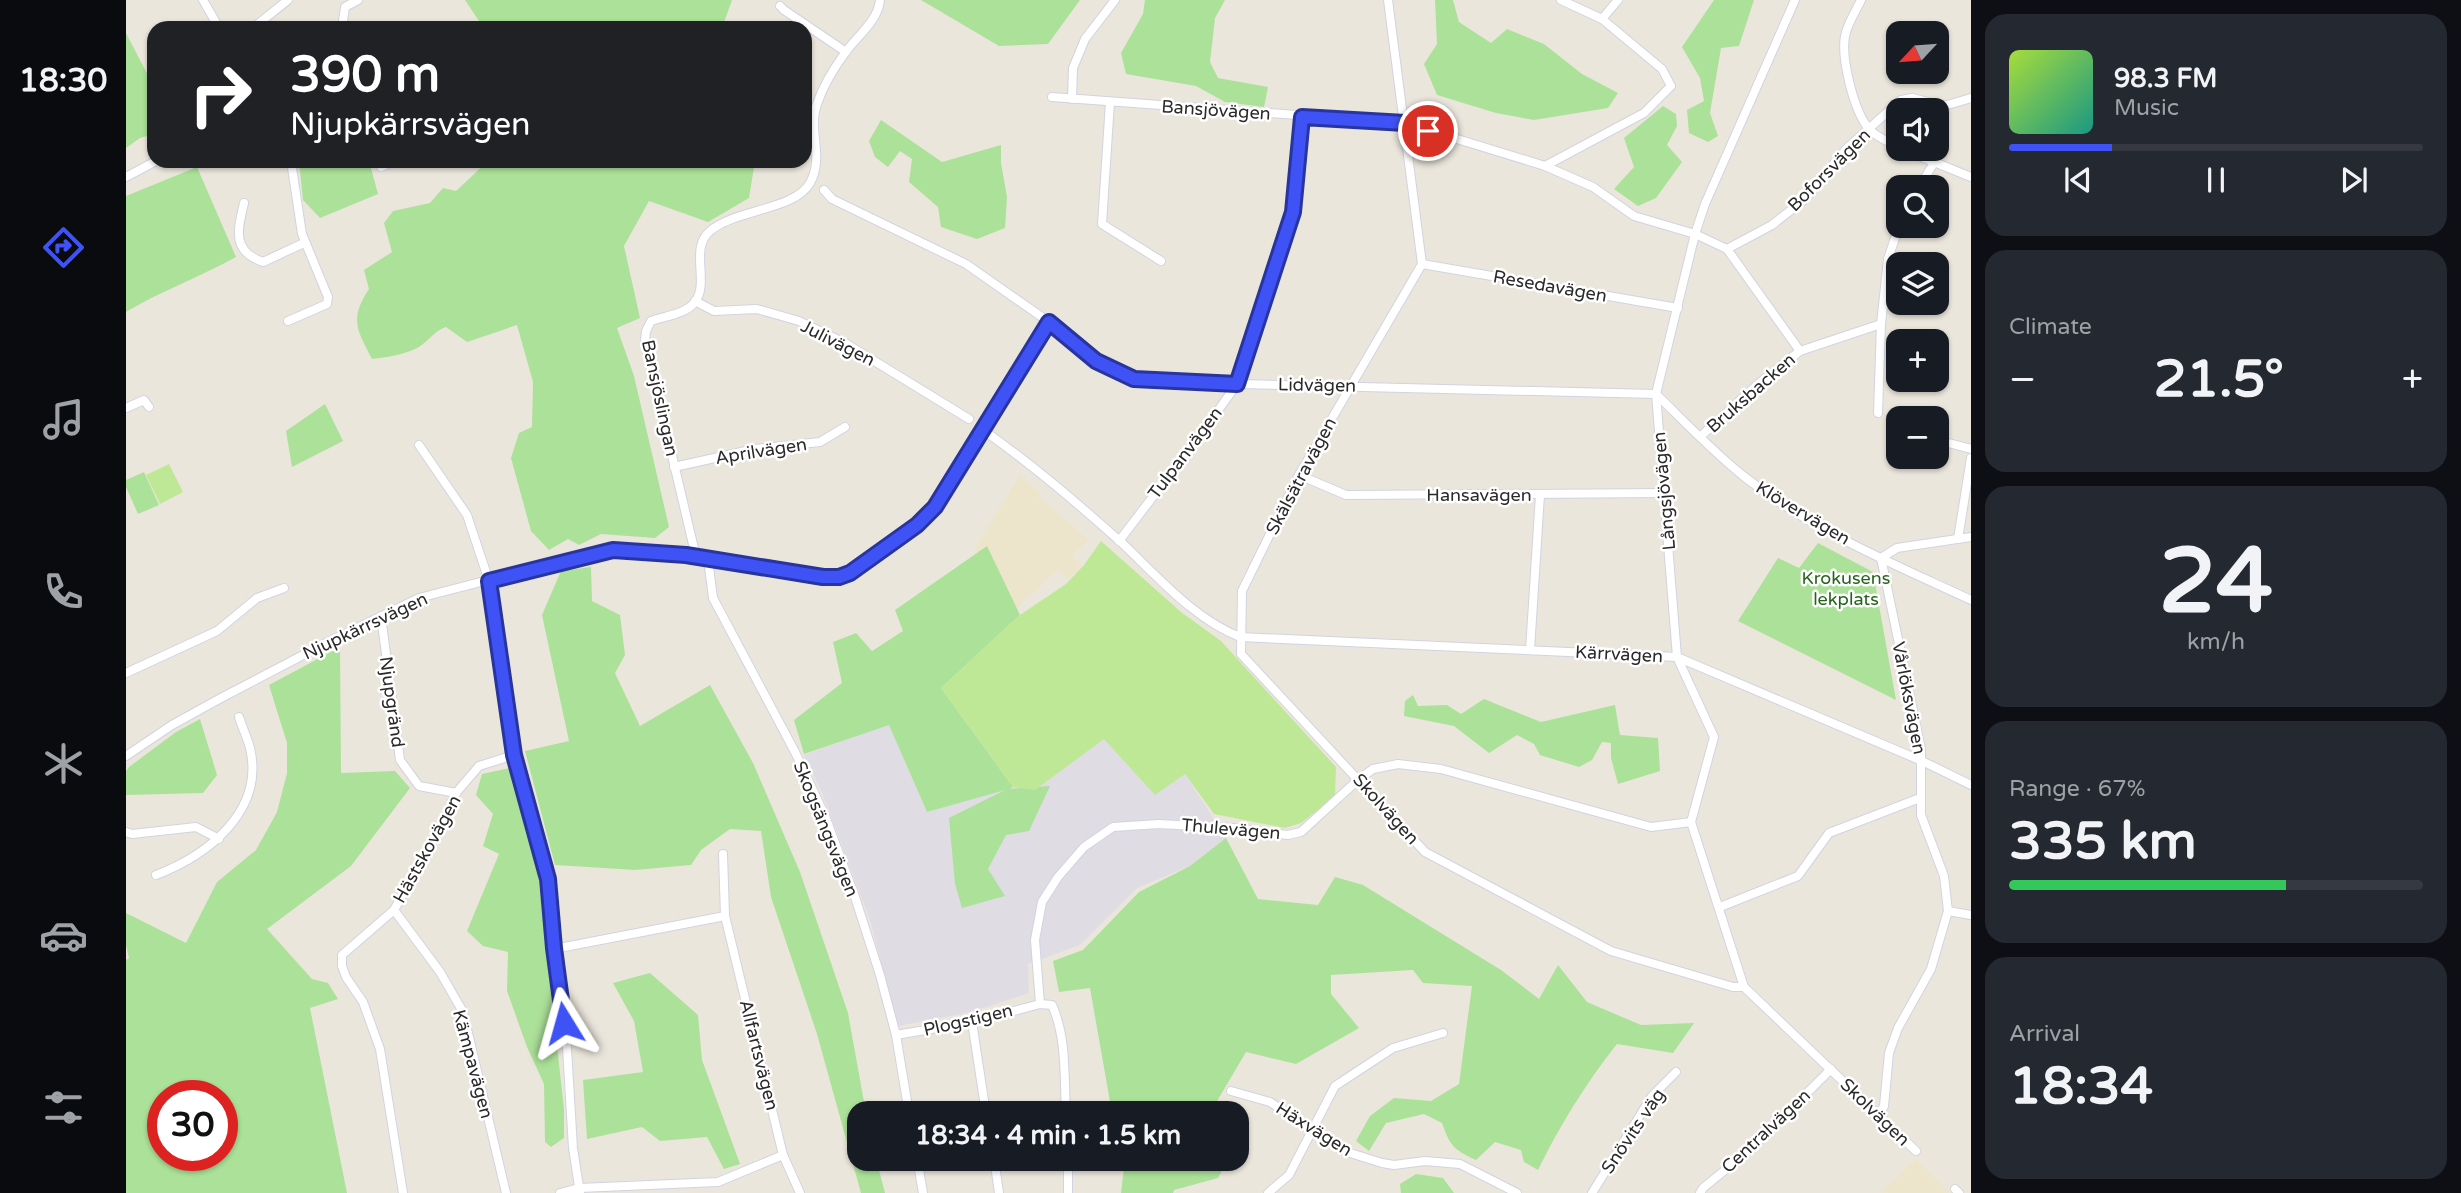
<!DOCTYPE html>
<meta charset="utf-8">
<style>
body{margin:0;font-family:"Varela Round",sans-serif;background:#242831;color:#f1f3f6;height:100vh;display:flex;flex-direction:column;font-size:26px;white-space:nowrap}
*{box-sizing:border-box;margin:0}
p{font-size:23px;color:#9ea1a6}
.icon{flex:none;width:38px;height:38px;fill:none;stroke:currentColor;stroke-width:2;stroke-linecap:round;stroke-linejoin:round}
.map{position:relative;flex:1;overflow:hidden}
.drawer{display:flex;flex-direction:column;gap:14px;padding:14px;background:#0d0f14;width:490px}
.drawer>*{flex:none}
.guide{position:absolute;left:21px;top:21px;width:665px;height:147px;border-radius:21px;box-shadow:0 2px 5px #0004;background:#202124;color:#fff;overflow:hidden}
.needle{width:46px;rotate:244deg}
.buttons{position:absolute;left:1760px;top:21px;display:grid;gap:14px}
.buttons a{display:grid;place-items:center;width:63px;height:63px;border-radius:14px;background:#171b24;box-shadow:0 2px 5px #0004;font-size:35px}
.speed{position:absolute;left:21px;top:1080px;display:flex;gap:14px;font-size:35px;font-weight:700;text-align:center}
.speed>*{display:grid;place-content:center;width:91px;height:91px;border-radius:50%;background:#171b24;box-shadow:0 2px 5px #0004;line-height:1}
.speed .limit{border:10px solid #d22;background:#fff;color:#111}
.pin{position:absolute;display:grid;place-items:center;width:60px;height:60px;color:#fff;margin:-30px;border:4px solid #fff;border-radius:50%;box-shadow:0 2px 7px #0007}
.me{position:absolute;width:77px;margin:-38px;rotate:352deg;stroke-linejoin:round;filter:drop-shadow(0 0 5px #0008)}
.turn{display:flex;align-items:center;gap:24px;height:147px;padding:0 28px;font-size:32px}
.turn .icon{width:91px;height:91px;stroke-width:2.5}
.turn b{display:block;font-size:49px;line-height:60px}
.big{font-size:52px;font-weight:700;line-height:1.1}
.drawer .widget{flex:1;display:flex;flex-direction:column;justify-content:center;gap:10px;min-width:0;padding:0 24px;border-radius:21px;background:#242831}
.drawer .dial{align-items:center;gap:0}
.dial b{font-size:91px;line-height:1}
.song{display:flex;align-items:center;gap:21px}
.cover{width:84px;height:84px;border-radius:10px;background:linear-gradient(135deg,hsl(80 70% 55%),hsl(170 70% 35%))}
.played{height:7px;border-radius:4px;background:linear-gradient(90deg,#3f52f5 25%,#363941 25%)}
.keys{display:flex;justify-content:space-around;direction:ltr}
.heat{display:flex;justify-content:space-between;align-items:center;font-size:38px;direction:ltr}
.charge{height:10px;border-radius:5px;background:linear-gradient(90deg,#34c759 67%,#363941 0)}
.trip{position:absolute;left:721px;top:1101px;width:402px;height:70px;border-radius:21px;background:#171b24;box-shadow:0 2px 5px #0004;font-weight:700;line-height:70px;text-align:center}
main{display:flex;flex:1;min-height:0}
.tab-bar{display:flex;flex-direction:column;width:126px;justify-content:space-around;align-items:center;background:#090b0e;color:#9ea1a6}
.tab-bar .icon{width:49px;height:49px}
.tab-bar .current{color:#3f52f5}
.tab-bar b{font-size:32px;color:#f1f3f6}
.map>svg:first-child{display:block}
.industrial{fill:#dfdce4}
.education{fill:#ede5cb}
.green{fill:#ace199;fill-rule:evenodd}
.pitch{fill:#bee895}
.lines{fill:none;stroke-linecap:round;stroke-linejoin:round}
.minor-casing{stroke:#d1d3e2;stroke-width:10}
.minor{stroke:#fff;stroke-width:8}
.route-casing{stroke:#29359f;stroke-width:18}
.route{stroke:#3f52f5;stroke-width:12}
.labels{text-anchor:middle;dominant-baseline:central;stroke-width:5;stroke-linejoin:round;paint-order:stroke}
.street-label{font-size:18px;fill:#2a2a2a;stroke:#fff}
.park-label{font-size:18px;fill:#25641c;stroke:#fff}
</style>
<main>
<nav class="tab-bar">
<b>18:30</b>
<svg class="icon current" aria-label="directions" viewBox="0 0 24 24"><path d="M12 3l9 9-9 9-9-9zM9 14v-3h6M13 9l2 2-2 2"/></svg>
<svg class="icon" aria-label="music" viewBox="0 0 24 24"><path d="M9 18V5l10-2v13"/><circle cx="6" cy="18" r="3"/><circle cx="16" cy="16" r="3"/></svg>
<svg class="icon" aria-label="phone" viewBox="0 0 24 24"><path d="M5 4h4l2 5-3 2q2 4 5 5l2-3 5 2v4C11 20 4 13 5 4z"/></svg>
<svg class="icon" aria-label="climate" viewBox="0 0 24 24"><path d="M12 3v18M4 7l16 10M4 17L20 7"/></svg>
<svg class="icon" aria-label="car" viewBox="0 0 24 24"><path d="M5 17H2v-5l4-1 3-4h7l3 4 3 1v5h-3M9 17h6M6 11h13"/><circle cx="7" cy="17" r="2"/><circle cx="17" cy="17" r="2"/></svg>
<svg class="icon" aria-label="filters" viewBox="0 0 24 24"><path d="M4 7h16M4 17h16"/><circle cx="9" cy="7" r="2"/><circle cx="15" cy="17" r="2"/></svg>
</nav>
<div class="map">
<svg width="1845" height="1193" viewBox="0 0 1845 1193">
<rect width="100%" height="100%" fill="#ebe6dc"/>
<polygon class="industrial" points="763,724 801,812 887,787 909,790 978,738 1029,794 1059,774 1100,838 1064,866 1011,888 954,945 902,964 903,993 845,1012 772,1026 744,920 697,795 678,755"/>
<g class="education">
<polygon points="894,475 914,493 912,496 963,540 946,555 956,566 941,580 931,570 890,609 866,585 849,547"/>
<polygon points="1790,1159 1824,1193 1754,1193"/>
</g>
<g class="green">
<polygon points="339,0 606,0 596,28 353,28 355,24"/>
<polygon points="795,0 954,0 922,44 873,46"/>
<polygon points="1019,0 1099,0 1089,18 1084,62 1092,78 1142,87 1138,107 1099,102 1070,86 1000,74 995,53 1017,14"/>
<polygon points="1309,0 1327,0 1333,22 1365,43 1381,29 1418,44 1456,74 1492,93 1482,108 1408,120 1370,113 1311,95 1298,64 1311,44"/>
<polygon points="1588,0 1628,0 1613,46 1595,48 1584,113 1592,136 1582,142 1563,133 1561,110 1578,101 1574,78 1556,47"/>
<polygon points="0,33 28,87 28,134 14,138 0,148"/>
<polygon points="1537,106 1550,114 1551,126 1541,145 1556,162 1530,198 1512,206 1488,189 1508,167 1498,138"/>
<polygon points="755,120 816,162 875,145 875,163 881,197 879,228 851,239 815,227 812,207 783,182 786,159 774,151 762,167 749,157 743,141"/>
<polygon points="173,161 243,161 252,194 194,218 177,200"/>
<path d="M362,161H629L623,198L582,222L523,201L498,246L514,318L491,328L508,376L543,527L529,538L475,534L453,545L442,539L423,550L405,531L385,458L393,433L406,427L407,382L391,325L341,342L320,327C309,331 306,337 297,344C285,354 262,357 246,359C231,330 223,319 243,289L238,270L266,252L258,223L267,211L304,203L317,188L330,191Z"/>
<path d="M71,167L110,257C74,277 35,291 0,312V196Z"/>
<polygon points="199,404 217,441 166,467 160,431"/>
<polygon points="18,472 33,505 12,514 0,487 0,480"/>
<polygon points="1692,543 1747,572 1770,700 1612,621 1652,558 1673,568"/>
<polygon points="861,546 894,615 815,688 887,787 883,789 924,786 903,831 880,835 862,869 879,896 836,908 829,884 823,818 879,790 801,812 763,725 678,754 668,720 716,683 707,642 730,633 746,651 777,631 769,610"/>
<polygon points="465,567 466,601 494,615 499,655 489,673 514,726 584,685 627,763 674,872 722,1013 740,1113 733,1113 733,1158 750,1159 759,1193 735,1193 691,1034 645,897 635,831 604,829 575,850 565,865 509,870 429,865 399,751 443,741 416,615 435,571"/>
<path d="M214,647L215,773L269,771L284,788L225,866L141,929L186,979L202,983L212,999L184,1008L221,1193H0V960L3,958L0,945V913L60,943L91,882L130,850L151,812L161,773V743L143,685ZM37,1096H96V1155H37Z"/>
<polygon points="1287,695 1292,706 1321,705 1335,714 1358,699 1415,722 1489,705 1494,735 1532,738 1534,771 1492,784 1485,758 1485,743 1476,742 1466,760 1453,767 1414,755 1408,744 1391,735 1363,753 1328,726 1278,716 1279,701"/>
<polygon points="74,719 91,775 77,793 0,795 0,771 3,767 50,732"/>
<polygon points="384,768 411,864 438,1109 438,1138 425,1147 419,1142 418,1084 401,1047 381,991 382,952 357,946 341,931 373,854 357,846 367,814 350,795 356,774"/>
<path d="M1100,838L1132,899L1192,905L1209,877L1237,885L1375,970L1413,999L1432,965L1461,1002L1515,1025L1568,1023L1547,1053L1491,1044C1460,1083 1434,1125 1412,1170L1398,1162L1395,1150L1369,1142L1350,1160C1328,1150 1324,1146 1316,1123L1298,1114L1260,1123L1243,1151L1230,1141L1244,1116L1268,1098L1305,1101L1333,1084L1346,986L1297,983L1287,970L1205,975V994L1233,1028L1170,1064L1120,1052L1084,1113H986L964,988L933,992L927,961L957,950L1013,892L1064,866Z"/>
<polygon points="524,973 572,1015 576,1060 614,1164 598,1169 581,1137 534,1141 516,1127 461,1139 457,1080 517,1072 508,1021 487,983"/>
<polygon points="999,1158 1102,1158 1102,1159 1092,1178 1048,1190 1047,1193 995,1193"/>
<polygon points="1290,1174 1317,1178 1328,1193 1275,1193 1274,1184"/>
</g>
<g class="pitch">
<polygon points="43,464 57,492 34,504 20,475"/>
<polygon points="975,541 1055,612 1095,641 1210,767 1209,797 1175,823 1159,828 1088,814 1059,774 1029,795 978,739 909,790 887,787 815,688 894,615 940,584 958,565"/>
</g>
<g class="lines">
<defs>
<g id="minor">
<polyline points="77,0 93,28"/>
<polyline points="1262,0 1296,264 1173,475 1116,591 1115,654 1299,852 1485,951 1607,987 1618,987 1790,1151"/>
<path d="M1735,0C1730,11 1721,24 1719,36C1715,59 1728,113 1744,130C1752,138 1763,142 1773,147"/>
<polyline points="654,6 658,10 720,52"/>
<polyline points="1476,19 1492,0"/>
<polyline points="127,28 162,0"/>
<polyline points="216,28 219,7 232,0"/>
<polyline points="926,97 1279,123 1419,166 1467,187 1508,216 1569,234 1601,249 1674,351"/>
<polyline points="946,99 947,68 959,39 989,0"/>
<polyline points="984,102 976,224 1035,261"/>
<polyline points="1776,149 1845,177"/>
<polyline points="1419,166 1518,113 1545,86 1536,69 1476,19 1435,0"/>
<polyline points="255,167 269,161"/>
<polyline points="0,177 30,161"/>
<polyline points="1793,187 1808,163"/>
<path d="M698,190L706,199L840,264L923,322L970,361L1008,379L1111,384L1530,394C1559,422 1588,453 1620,478C1687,531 1768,564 1845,600"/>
<path d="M118,203C112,229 105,251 137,262L178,243"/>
<polyline points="1601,249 1646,225 1679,199 1720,149 1775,100 1786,98 1818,106 1845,98"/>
<polyline points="1296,264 1552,308"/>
<polyline points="569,301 588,311 631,309 673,321 719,343 843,419"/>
<polyline points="162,321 201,304 202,297 176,234 165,161"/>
<polyline points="0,408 18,400 23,407"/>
<polyline points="1752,413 1755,324 1762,259 1773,226"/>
<path d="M857,430C907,465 951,503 996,543C1031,576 1068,619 1114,637L1551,657L1796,761L1845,785"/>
<polyline points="1575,436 1631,385 1674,351 1755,324"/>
<polyline points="1811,440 1845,449"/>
<polyline points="293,445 341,515 363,581 388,755 423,879 428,949 441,1048 447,1148 454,1193"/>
<polyline points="1769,455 1773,451"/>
<polyline points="548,467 629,449 694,442 719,427"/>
<polyline points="1173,475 1220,495 1538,493"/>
<polyline points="1832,539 1845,458"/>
<polyline points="993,541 1081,426 1111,384 1167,212 1176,117"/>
<path d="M570,557L519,341L520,331L525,321C539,316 560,314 569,302C584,282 563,249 584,231C610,209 669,210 684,183C699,156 681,130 691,104C697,86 708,68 719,53C731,36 752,21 754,0"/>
<polyline points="582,559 587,598 669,752 699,816 729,897 754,975 770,1035 783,1113"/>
<polyline points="255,616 274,760 293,786 330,793"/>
<polyline points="1404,650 1414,495"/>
<polyline points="0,673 91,631 131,598 158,588"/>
<path d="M0,756L46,725L95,698L202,642L293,598L459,555C532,541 623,565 697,577H713L724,573L791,525L809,507L923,322"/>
<polyline points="0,832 6,834 70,827 93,839"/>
<polyline points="597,854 599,916 657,1155 674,1193"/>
<path d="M30,875C82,855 139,811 124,748C121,737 116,727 113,717"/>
<polyline points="1594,907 1672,876 1703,833 1794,798"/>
<polyline points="268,910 314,972 337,1012 380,1193"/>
<polyline points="1822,911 1845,915"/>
<polyline points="428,949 599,916"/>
<polyline points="1618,987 1565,822 1588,737 1551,657 1530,394 1569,234 1579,204 1669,0"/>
<polyline points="914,1004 909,940 916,902 932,877 958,847 987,827 1033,824 1107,828 1162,835 1175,832 1233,779 1247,769 1272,764 1315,769 1525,827 1565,822"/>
<polyline points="846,1022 860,1113"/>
<path d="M770,1035L846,1022L914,1004L926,1005C941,1038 938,1078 940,1113"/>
<polyline points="1105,1091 1144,1102 1221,1152 1256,1163 1268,1165 1299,1161 1334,1164 1391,1193"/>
<polyline points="1753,1115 1758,1106 1763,1053 1772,1028 1805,969 1822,911 1818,876 1795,815 1795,749 1755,558 1771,548 1845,537"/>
<polyline points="791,1158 797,1193"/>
<polyline points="868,1158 873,1193"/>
<polyline points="1829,1189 1833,1193"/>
<polyline points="277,1193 254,1049 237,1002 220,977 216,966 216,955 268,910 313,830 330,793 353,766 388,755"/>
<polyline points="434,1193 453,1188 592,1182 657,1155"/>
<polyline points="942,1193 942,1158"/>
<polyline points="1142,1193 1163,1175 1209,1086 1267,1048 1317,1033"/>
<polyline points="1466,1193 1526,1096 1550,1072"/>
<polyline points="1574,1193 1577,1188 1626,1148 1705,1069"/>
</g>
</defs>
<use href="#minor" class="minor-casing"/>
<use href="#minor" class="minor"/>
</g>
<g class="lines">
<defs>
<polyline id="route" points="438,1023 428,948 422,879 388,755 363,581 487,550 560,555 697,577 713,577 724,573 791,525 809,507 923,322 970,361 1008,379 1111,384 1167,212 1176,117 1279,123 1302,131"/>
</defs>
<use href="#route" class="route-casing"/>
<use href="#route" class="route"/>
</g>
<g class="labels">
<g class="street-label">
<text transform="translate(1090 110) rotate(4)">Bansjövägen</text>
<text transform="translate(1703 170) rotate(-45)">Boforsvägen</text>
<text transform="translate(1424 286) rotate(10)">Resedavägen</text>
<text transform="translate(712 343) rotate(27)">Julivägen</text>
<text transform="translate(1191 385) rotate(1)">Lidvägen</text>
<text transform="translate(1625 393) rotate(-41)">Bruksbacken</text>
<text transform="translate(534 398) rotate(78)">Bansjöslingan</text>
<text transform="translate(635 451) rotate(-9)">Aprilvägen</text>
<text transform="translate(1059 453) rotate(-53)">Tulpanvägen</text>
<text transform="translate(1175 476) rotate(-62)">Skälsätravägen</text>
<text transform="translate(1538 491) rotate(-95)">Långsjövägen</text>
<text x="1353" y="495">Hansavägen</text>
<text transform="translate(1677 513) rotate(31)">Klövervägen</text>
<text transform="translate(239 626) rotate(-25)">Njupkärrsvägen</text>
<text transform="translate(1493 654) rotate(3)">Kärrvägen</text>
<text transform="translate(1783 698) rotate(79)">Vårlöksvägen</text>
<text transform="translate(266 702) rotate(82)">Njupgränd</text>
<text transform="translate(1260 809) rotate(48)">Skolvägen</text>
<text transform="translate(700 829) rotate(68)">Skogsängsvägen</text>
<text transform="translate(1105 829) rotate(5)">Thulevägen</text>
<text transform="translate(301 849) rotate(-61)">Hästskovägen</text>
<text transform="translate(842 1020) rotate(-13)">Plogstigen</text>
<text transform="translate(633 1055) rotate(76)">Allfartsvägen</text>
<text transform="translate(347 1064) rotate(75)">Kämpavägen</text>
<text transform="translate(1749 1112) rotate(44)">Skolvägen</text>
<text transform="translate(1188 1129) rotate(32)">Häxvägen</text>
<text transform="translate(1507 1131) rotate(-56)">Snövits väg</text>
<text transform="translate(1640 1131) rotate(-43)">Centralvägen</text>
</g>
<g class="park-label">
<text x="1720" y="578">Krokusens<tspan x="1720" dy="21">lekplats</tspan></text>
</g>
</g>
</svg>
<div class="buttons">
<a><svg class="needle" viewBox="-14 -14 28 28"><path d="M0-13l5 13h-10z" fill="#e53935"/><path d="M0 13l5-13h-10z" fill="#9ea1a6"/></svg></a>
<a><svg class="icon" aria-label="sound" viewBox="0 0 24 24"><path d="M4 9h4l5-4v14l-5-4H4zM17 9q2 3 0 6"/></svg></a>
<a><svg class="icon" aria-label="search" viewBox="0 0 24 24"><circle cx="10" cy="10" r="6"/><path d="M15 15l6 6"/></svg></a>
<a><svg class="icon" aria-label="layers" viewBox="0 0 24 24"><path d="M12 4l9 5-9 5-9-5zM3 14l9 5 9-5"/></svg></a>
<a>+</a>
<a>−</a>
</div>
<div class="speed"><div class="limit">30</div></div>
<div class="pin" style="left:1302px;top:131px;background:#d93025"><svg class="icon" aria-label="arrive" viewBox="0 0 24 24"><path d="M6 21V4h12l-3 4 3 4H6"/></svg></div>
<svg class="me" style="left:438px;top:1023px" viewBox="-20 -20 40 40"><path d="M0-17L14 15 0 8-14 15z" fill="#3f52f5" stroke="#fff" stroke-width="4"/></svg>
<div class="trip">18:34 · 4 min · 1.5 km</div>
<div class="guide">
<div class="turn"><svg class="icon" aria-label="right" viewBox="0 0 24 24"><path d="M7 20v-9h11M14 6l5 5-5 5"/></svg><div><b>390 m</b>Njupkärrsvägen</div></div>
</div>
</div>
<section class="drawer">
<div class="widget">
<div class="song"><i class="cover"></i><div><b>98.3 FM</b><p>Music</p></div></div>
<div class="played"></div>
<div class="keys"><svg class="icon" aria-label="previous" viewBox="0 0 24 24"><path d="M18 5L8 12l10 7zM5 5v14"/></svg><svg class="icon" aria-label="pause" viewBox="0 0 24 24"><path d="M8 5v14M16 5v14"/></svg><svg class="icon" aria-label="next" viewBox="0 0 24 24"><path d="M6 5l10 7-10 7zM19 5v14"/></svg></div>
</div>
<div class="widget"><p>Climate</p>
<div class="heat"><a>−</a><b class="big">21.5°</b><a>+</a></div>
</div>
<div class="widget dial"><b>24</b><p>km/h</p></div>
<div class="widget"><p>Range · 67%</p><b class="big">335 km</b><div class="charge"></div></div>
<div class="widget"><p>Arrival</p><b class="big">18:34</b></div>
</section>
</main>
